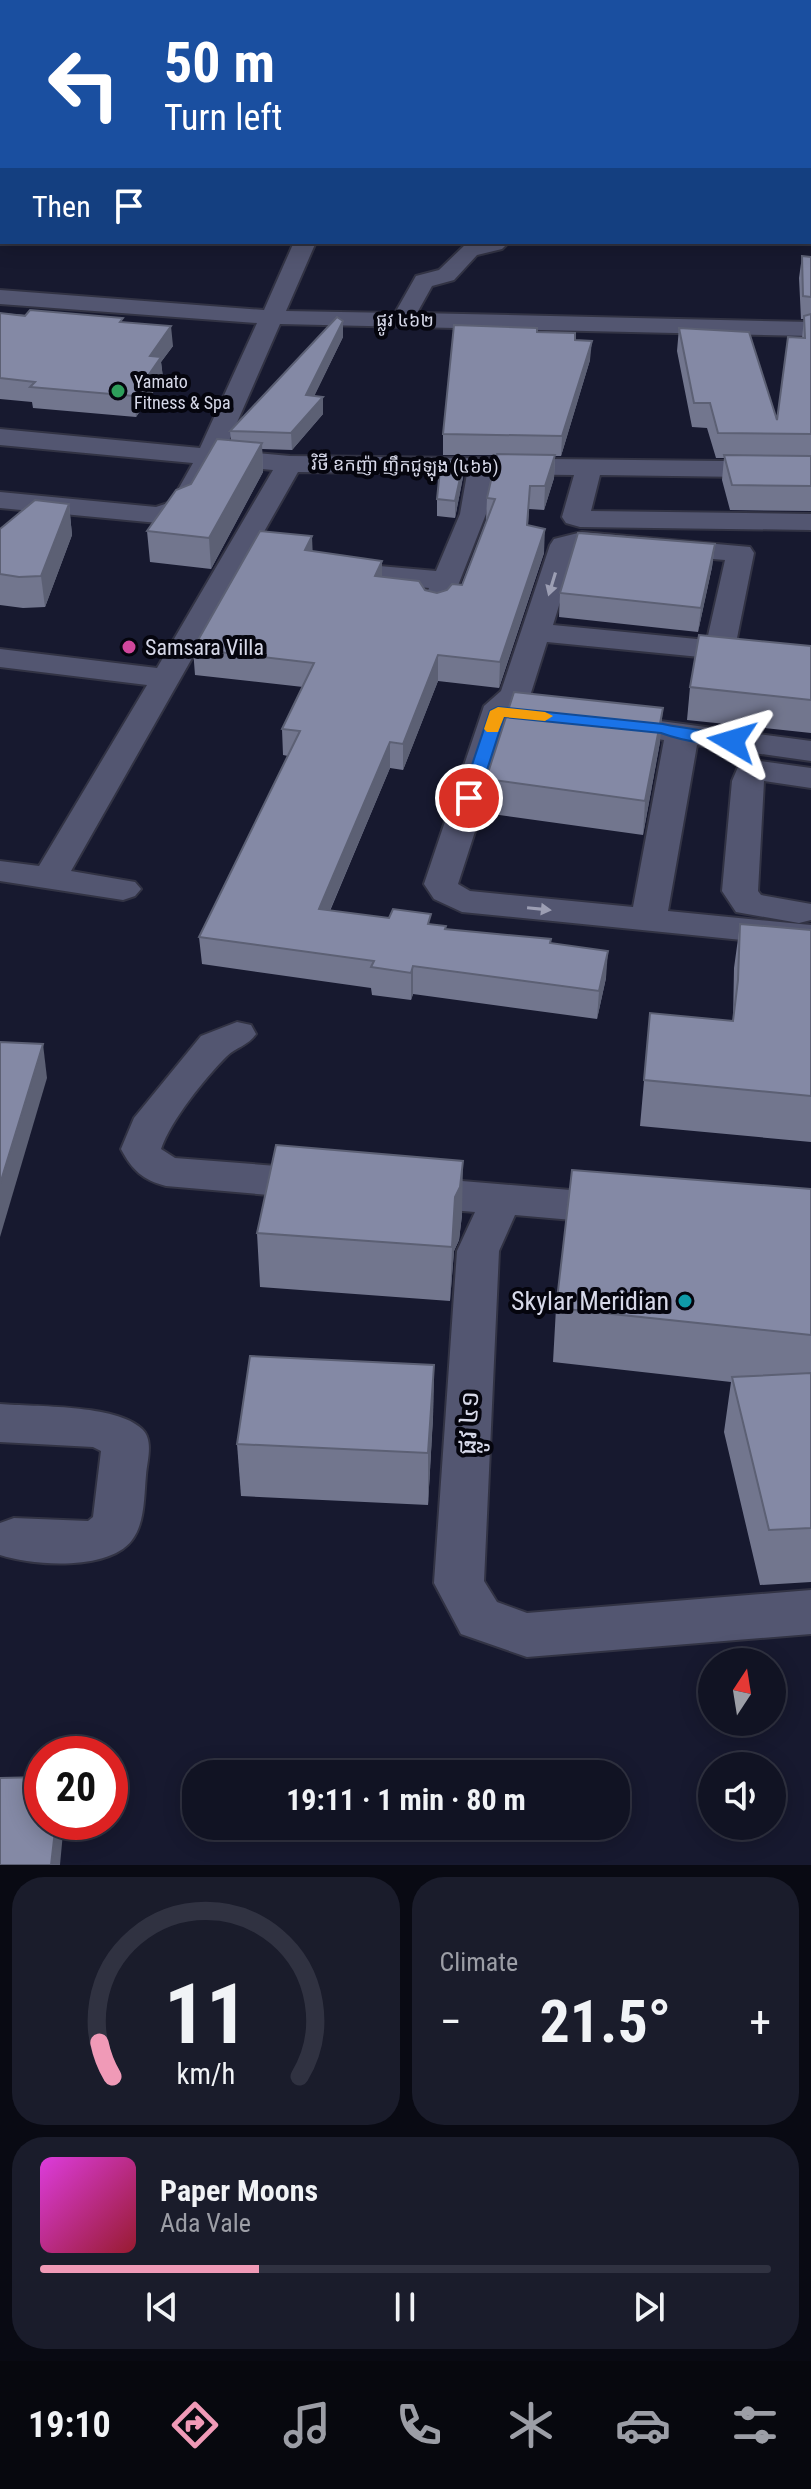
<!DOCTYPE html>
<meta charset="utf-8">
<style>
body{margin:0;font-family:"Roboto Condensed","Noto Sans Khmer",sans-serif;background:#1a1c2b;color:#f1f3f6;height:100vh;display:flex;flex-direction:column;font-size:30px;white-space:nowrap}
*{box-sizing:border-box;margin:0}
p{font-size:26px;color:#9c9ea6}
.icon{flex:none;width:44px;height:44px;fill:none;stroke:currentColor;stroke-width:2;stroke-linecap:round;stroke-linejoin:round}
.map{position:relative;height:1865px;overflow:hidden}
.drawer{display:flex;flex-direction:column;gap:12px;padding:12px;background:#090a13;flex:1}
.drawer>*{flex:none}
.hud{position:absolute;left:0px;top:0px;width:812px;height:244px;box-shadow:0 4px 20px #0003,0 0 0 2px #303241;background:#1a4fa0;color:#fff;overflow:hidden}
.needle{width:52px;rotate:12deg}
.tools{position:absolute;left:698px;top:1648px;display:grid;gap:16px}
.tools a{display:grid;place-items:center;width:88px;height:88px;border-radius:50%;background:#111323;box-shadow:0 4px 20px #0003,0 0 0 2px #303241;font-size:40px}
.speed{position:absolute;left:24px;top:1736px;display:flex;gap:16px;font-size:40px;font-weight:700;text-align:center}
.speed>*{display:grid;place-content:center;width:104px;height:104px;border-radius:50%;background:#111323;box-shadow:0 4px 20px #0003,0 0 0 2px #303241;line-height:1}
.speed .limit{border:12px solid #d22;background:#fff;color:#111}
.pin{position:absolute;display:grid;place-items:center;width:68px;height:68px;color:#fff;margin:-34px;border:4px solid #fff;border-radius:50%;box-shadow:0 2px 8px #0007}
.me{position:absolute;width:88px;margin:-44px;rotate:277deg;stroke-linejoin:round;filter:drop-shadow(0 0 6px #0008)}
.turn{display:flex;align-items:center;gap:28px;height:168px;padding:0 32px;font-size:36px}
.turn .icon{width:104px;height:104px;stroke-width:2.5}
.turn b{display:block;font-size:56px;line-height:68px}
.then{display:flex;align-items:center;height:76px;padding:0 32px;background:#0003;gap:16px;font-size:30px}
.big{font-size:60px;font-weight:700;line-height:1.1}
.drawer .widget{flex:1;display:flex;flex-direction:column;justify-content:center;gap:12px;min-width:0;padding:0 28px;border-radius:32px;background:#1a1c2b}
.drawer .dial{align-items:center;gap:0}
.dial svg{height:208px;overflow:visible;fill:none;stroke:#303241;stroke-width:7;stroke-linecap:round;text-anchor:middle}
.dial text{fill:#f1f3f6;stroke:none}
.song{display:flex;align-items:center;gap:24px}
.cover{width:96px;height:96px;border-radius:12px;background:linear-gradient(135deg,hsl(300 70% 55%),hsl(350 70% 35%))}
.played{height:8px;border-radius:4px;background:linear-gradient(90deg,#f09ab7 30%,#303241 30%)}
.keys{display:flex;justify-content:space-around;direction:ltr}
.heat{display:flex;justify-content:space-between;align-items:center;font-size:44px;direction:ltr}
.drawer .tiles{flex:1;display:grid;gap:12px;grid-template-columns:1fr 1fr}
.widget:last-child{grid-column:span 2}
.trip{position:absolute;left:182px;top:1760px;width:448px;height:80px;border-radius:32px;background:#111323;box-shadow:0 4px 20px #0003,0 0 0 2px #303241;font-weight:700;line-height:80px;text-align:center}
.dock{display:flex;height:128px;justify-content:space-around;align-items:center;background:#07080e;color:#9c9ea6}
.dock .icon{width:56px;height:56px}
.dock .on{color:#f09ab7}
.dock b{font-size:36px;color:#f1f3f6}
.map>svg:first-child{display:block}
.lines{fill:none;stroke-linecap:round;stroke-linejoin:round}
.minor-casing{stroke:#323344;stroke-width:4}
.minor{fill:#535671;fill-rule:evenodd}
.wall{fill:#72768e}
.shaded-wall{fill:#5c6074}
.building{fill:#8489a5;stroke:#5c6074;stroke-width:2}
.oneway{fill:#9c9eb3}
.route{fill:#1a73e8;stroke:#114b97;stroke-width:2}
.slow{fill:#f59e0b}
.leisure-dot{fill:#2e9e5b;stroke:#05050e;stroke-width:3}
.hotel-dot{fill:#d1479c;stroke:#05050e;stroke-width:3}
.culture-dot{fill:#0f9aa8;stroke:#05050e;stroke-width:3}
.labels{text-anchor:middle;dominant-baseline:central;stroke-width:8;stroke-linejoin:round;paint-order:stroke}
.far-street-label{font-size:18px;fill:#d7d9e9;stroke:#05050e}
.far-poi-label{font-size:18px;fill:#d7d9e9;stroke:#05050e;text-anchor:start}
.poi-label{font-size:22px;fill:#d7d9e9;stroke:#05050e;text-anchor:start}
.near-poi-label{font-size:26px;fill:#d7d9e9;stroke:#05050e;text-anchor:end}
.near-street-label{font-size:26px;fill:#d7d9e9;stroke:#05050e}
</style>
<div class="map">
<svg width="811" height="1865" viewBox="0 0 811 1865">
<rect width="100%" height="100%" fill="#17192f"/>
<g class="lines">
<defs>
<g id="minor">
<polygon points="160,0 177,0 159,2"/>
<polygon points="289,0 305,0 288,2"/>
<polygon points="406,0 422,0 405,2"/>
<polygon points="529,0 545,0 528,2"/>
<polygon points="699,0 743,0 744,2 700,2"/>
<polygon points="811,0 811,10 810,10 810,2 804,2"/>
<rect x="0" y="14" width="2" height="10"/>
<rect x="810" y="26" width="1" height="10"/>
<rect x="810" y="61" width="1" height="10"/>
<polygon points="1,123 2,135 0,136 0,124"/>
<polygon points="2,178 2,192 0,193 0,179"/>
<polygon points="294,242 316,242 286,311 395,313 416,276 439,270 467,243 504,242 506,245 502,249 477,255 454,280 432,286 417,313 811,322 811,336 280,324 225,450 290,456 811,462 811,478 600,475 591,511 811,514 811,530 580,527 566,523 562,517 574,475 494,474 486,514 450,606 446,612 436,615 426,612 422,606 429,588 334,578 324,576 320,570 324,564 334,562 436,571 460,514 467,474 298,472 71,871 135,882 141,889 135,896 123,900 0,881 0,861 39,866 147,685 0,667 0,649 157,668 273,470 217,465 190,513 158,523 0,508 0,492 156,507 171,502 193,463 0,445 0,429 200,448 257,323 0,304 0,290 264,310"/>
<path d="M582,532L750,547L754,553L736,643L811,650V668L547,642L530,696L514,711L458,884L470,891L633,907L664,740L604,731L599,724L604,717L615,715L811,741V761L697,745L668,911L811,925V947L462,912L434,899L424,884L484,706L501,691L550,545L554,539ZM583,548L725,560L707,640L553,625L576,550Z"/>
<polygon points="760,761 811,768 811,788 764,781 758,891 761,895 811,904 811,920 799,923 736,912 722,891 732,781 738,767"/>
<path d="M237,1022L251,1025L256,1034C248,1046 236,1047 227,1056C205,1078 171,1120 161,1149L175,1158L315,1169L330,1174L336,1184L330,1194L315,1199L166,1186C143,1180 132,1170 121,1149L134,1118L201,1036Z"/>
<polygon points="414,1177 618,1194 633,1198 639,1209 633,1220 618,1224 515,1215 499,1251 484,1581 497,1602 527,1613 811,1590 811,1634 527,1657 461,1634 434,1583 457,1251 475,1212 414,1207 399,1202 393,1192 399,1182"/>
<path d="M0,1404C35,1407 116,1404 142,1429C154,1440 147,1461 146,1475C144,1496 145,1523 132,1540C109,1571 33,1566 0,1555V1523L14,1518L88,1521L93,1517L101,1451L93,1447L0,1442Z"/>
</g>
</defs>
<use href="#minor" class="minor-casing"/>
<use href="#minor" class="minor"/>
</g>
<g class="wall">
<rect x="810" y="74" width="1" height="117"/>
<polygon points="0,100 2,100 2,116 0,118"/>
<polygon points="802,256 811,257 811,511 730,510 722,480 724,458 716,458 707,428 692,427 677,351 679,328 777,420 802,338 804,319 801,319 799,278"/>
<polygon points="0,313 123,322 173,346 161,362 163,378 136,417 33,408 32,402 0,399"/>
<polygon points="343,321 343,337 314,396 323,397 323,414 292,450 262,449 263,472 211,569 150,562 147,531 231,440 230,431"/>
<polygon points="537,332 575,340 590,360 561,456 555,456 554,478 544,510 529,509 528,525 544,553 499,688 438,681 403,770 390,768 330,911 446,926 446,929 551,939 550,943 606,978 597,1019 413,994 411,1000 372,995 371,988 202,964 199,937 288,756 283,755 282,729 303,687 195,675 193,649 312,551 382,561 382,577 437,593 462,585 486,522 487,498 497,455 443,455 443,434"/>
<polygon points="464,460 463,477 455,518 437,516 437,499"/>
<polygon points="69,504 72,535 45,607 23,608 0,605 0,529"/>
<polygon points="715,544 712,567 698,632 559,617 560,593"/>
<polygon points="811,646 811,733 687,720 690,687"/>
<polygon points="660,742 643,835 485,813 486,779"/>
<polygon points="740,924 811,930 811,1142 640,1126 650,1013 733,1021 734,968"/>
<polygon points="811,1189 811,1582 760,1585 724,1432 731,1382 553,1362 556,1308"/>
<polygon points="462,1215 459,1240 454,1251 450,1301 260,1287 257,1233"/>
<polygon points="434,1365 433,1417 428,1505 241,1496 237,1444"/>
</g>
<g class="shaded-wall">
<polygon points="0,0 11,0 9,2 2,2 2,7 0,9"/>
<rect x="0" y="72" width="2" height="17"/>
<polygon points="343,321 343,337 307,411 306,395"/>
<polygon points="171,326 173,346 161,362 163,378 136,417 134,396 150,356"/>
<polygon points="592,341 590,360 561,456 562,436"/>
<polygon points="323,397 323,414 292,450 291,433"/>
<polygon points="262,443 263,472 211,569 209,538"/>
<polygon points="555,455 554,478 544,510 545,486"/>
<polygon points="464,460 463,477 455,518 455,501"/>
<polygon points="69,504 72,535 45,607 41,576"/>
<polygon points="545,529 544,553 499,688 500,662"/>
<polygon points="312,536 313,560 305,550"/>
<polygon points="715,544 712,567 698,632 701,608"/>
<polygon points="382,561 382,586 375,576"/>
<polygon points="438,655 438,681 403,770 403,744"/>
<polygon points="663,708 660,742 643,835 645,801"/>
<polygon points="390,742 390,768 319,936 319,909"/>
<polygon points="608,951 606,978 597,1019 599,991"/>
<polygon points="413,966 413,994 411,1000 411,973"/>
<polygon points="43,1044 47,1078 0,1237 0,1184"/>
<polygon points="463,1161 462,1215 459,1240 454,1251 450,1301 452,1247 455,1197"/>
<polygon points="434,1365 433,1417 428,1505 428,1453"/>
<polygon points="56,1822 64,1822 60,1865 51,1865"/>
</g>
<g class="building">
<polygon points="543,0 713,0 712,2 542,2"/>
<polygon points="2,23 2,72 0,72 0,25"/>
<polygon points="810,74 811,74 810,117"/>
<polygon points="2,84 2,100 0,100 0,86"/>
<polygon points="810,120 811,120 810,148"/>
<polygon points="802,256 811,257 811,297 803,296"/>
<polygon points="30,310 123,318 120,322 171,326 150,356 161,357 134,396 30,387 35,382 0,378 0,313 25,316"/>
<polygon points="811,314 811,434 718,433 710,403 694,403 679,328 749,332 777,420 788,337 805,338 804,316"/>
<polygon points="337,317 343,321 306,395 323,397 291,433 230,431"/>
<polygon points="454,325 537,328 537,332 575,333 575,340 592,341 562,436 443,434"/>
<polygon points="217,439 262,443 209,538 147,531 176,490 191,484"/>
<polygon points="497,454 555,455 545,486 530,486 527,525 545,529 500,662 438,655 403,744 390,742 319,909 389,918 393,909 431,914 428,924 446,926 445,929 551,939 550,943 608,951 599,991 413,966 411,973 371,967 374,961 199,937 300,731 282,729 314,663 193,649 260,531 312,536 305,550 382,561 375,576 419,581 425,590 437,593 447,590 452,584 462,585 495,499 487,498"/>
<polygon points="724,455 811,456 811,486 732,485"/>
<polygon points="441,460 464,460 455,501 437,499"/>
<polygon points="35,500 69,504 41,576 19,577 0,574 0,529"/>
<polygon points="578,533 715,544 701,608 560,593"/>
<polygon points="699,635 811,646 811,700 690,687"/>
<polygon points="514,692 663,708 645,801 486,779"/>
<polygon points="740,924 811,930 811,1096 644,1080 650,1013 733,1021 738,980"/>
<polygon points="0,1042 43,1044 0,1184"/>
<polygon points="276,1145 463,1161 460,1187 455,1197 452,1247 257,1233"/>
<polygon points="572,1170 811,1189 811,1335 556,1308"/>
<polygon points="250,1356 434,1365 428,1453 237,1444"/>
<polygon points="811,1373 811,1528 769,1530 732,1377"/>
<polygon points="42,1777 42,1822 56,1822 51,1865 0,1865 0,1778"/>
</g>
<defs><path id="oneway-solid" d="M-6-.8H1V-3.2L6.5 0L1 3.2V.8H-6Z" transform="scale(2)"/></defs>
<g class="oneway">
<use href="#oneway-solid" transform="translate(552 584) rotate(107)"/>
<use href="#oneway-solid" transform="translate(539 909) rotate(6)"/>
</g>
<path class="route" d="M498,707L663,724C680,728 731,733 740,741C728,751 677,739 661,733L504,717L478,798L469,803L463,801L461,798L490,711Z"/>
<polygon class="slow" points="498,707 545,712 553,716 545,721 504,717 498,732 487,732 484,729 490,711"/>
<circle class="leisure-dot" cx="118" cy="391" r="8"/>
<circle class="hotel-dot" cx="129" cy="647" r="8"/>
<circle class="culture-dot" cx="685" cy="1301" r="8"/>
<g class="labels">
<g class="far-street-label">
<text transform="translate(405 320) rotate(1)">ផ្លូវ ៤៦២</text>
<text transform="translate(405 465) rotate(1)">វិថី ឧកញ៉ា ញឹកជូឡុង (៤៦៦)</text>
</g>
<g class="far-poi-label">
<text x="134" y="381">Yamato<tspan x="134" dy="21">Fitness &amp; Spa</tspan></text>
</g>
<g class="poi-label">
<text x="145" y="647">Samsara Villa</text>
</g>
<g class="near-poi-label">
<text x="669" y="1301">Skylar Meridian</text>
</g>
<g class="near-street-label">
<text transform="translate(468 1423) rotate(-87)">ផ្លូវ ៤១</text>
</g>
</g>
</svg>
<div class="tools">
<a><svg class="needle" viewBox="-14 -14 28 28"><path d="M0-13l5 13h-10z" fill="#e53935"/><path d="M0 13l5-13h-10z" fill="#9c9ea6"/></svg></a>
<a><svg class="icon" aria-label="sound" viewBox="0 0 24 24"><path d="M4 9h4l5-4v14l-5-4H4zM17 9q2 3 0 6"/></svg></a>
</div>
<div class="speed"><div class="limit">20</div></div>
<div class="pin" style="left:469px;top:798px;background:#d93025"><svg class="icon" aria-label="arrive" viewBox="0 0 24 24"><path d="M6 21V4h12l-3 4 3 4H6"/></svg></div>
<svg class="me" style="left:732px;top:741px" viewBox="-20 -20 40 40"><path d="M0-17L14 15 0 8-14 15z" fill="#1a73e8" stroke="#fff" stroke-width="4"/></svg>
<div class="trip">19:11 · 1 min · 80 m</div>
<div class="hud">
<div class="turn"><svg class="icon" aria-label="left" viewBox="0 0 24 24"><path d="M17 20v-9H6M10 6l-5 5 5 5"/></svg><div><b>50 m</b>Turn left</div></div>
<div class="then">Then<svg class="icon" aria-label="arrive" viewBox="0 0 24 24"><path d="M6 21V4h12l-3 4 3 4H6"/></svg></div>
</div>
</div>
<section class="drawer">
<div class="tiles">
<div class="widget dial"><svg viewBox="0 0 100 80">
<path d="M14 69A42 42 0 1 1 86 69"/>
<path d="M14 69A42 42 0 0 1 9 56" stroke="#f09ab7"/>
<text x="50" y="56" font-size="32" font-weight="700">11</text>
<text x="50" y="72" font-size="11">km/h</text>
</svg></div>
<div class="widget"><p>Climate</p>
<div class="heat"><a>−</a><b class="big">21.5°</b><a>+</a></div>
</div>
<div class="widget">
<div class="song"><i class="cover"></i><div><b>Paper Moons</b><p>Ada Vale</p></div></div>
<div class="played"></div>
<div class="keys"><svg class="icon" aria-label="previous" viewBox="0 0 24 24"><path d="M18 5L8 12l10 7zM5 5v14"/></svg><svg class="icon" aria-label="pause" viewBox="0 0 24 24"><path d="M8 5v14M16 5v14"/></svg><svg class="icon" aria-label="next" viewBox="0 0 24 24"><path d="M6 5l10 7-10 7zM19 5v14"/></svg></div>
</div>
</div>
</section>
<nav class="dock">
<b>19:10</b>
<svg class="icon on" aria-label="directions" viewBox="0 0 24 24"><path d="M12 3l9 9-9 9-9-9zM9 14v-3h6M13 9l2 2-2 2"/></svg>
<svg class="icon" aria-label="music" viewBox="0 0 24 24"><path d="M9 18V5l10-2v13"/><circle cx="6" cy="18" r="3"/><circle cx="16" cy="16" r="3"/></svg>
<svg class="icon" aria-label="phone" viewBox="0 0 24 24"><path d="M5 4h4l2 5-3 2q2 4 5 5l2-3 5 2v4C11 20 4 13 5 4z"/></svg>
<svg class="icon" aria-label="climate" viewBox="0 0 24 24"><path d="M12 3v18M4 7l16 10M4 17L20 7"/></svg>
<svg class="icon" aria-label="car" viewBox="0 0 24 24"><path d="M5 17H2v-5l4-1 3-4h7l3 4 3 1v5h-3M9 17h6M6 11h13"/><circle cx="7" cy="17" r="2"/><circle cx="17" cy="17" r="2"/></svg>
<svg class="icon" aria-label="filters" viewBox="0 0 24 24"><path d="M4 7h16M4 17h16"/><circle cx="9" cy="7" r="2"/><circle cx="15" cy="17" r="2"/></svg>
</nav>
